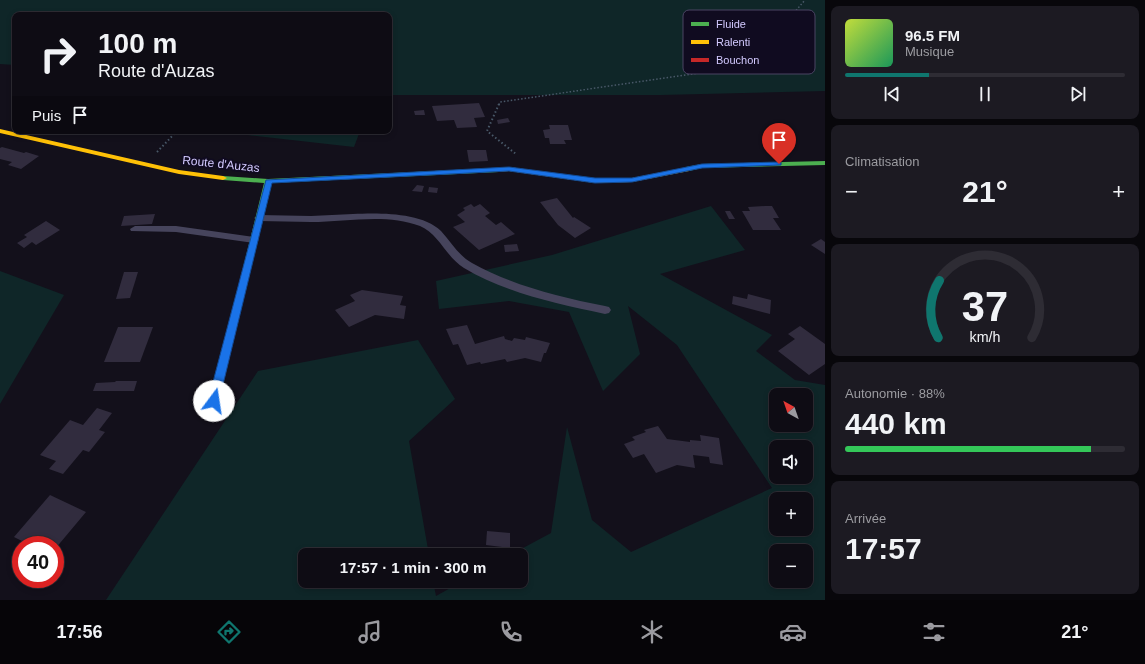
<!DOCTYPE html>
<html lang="fr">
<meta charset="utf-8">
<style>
body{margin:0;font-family:Arial,sans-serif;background:#1c1a22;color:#f1f3f6;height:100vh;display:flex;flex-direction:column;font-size:15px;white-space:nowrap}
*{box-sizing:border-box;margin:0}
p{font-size:13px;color:#9b9ba0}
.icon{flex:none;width:22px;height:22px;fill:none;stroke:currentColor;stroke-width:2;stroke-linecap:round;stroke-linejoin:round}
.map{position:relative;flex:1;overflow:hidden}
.sheet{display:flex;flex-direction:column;gap:6px;padding:6px;background:#08070b;width:320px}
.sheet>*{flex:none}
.top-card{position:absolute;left:12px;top:12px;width:380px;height:122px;border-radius:8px;box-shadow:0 2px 6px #0003,0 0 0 1px #2e2c34;background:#0e0c14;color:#f1f3f6;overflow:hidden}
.needle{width:26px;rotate:320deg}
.buttons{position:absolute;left:769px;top:388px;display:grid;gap:8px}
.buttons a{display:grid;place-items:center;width:44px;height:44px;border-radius:8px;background:#0e0c14;box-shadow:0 2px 6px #0003,0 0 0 1px #2e2c34;font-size:20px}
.speed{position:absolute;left:12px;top:536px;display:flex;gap:8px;font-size:20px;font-weight:700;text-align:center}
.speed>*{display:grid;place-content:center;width:52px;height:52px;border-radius:50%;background:#0e0c14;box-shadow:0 2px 6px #0003,0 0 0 1px #2e2c34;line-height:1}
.speed .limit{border:6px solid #d22;background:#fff;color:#111}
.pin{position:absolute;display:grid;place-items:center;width:34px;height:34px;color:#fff;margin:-41px -17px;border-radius:50% 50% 50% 0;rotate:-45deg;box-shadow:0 0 4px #0007}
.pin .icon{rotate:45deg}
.me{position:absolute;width:44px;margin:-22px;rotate:14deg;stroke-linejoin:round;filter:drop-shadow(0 0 3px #0008)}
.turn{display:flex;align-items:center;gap:14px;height:84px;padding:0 20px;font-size:18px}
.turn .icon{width:52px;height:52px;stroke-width:2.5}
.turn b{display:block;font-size:28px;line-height:34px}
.then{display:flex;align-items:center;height:38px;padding:0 20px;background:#0003;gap:8px;font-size:15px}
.big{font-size:30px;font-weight:700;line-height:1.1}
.sheet .card{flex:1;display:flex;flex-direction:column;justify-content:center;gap:6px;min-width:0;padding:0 14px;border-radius:8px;background:#1c1a22}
.sheet .dial{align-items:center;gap:0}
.dial svg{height:104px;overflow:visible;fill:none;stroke:#2e2c34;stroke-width:7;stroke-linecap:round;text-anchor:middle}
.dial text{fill:#f1f3f6;stroke:none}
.song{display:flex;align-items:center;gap:12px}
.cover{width:48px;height:48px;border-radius:6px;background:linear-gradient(135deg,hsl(70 70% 55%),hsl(150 70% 35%))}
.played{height:4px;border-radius:2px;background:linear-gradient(90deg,#0f766e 30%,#2e2c34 30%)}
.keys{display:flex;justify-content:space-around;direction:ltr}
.heat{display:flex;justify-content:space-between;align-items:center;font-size:22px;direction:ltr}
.charge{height:6px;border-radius:3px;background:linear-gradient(90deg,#34c759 88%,#2e2c34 0)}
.trip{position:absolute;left:298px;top:548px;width:230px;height:40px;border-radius:8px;background:#0e0c14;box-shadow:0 2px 6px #0003,0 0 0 1px #2e2c34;font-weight:700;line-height:40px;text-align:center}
.dock{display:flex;height:64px;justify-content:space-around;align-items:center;background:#060508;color:#9b9ba0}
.dock .icon{width:28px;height:28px}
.dock .selected{color:#0f766e}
.dock b{font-size:18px;color:#f1f3f6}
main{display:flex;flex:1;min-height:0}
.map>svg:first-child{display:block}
.green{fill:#0f2628;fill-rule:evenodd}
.building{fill:#312c3e}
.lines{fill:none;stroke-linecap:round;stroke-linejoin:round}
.path-far1{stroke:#495868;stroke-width:1.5;stroke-dasharray:1.5 2;stroke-linecap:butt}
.path{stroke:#495868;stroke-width:2;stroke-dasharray:1.5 2.5;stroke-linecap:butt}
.lane{fill:#46445c;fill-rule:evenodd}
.fast{fill:#4caf50;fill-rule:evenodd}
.slow{fill:#ffc107;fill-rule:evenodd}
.jam{fill:#c62828;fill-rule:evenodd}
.route{fill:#1a73e8;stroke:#114b97}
.labels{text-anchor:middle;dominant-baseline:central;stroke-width:4;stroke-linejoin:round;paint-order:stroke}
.street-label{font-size:12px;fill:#d3caff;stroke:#100b20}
.key{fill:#100b20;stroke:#4a4463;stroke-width:1}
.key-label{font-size:11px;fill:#d3caff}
</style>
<main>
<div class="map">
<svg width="825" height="600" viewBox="0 0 825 600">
<rect width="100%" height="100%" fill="#13101b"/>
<g class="green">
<polygon points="0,0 825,0 825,91 661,95 389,95 389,15 15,15 15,65 0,64"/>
<polygon points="211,131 360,131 354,147"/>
<path d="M711,206L745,250L660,274L772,335L756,351L795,380L825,385V600H106L258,371L418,340L455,399L409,441L429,555H305V581H433L436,596L463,581H521V555H510L551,533L567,427L592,520L631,552L772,488L677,345L628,306L640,354L603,391L569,312L509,301L439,309L436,281L552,255ZM776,395H806V425H776ZM776,447H806V477H776ZM776,499H806V529H776ZM776,551H806V581H776Z"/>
<polygon points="0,271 64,295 0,404"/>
</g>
<g class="building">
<polygon points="479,103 485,117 474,118 477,127 457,128 454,120 437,121 432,106"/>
<polygon points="424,110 425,115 415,115 414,111"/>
<polygon points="508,118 510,122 498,124 497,120"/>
<polygon points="549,125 568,125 572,140 564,140 566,144 550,144 549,138 545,138 543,130 550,129"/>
<polygon points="2,147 24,153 26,152 39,156 21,169 8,165 12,162 0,159 0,148"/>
<polygon points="467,150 486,150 488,161 469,162"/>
<polygon points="417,185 424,186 422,192 412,191"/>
<polygon points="429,187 438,188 437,193 428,192"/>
<polygon points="557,198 573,218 574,217 591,228 575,238 558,225 540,202"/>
<polygon points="471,204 474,207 480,204 490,213 485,216 496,225 501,222 515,234 479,250 453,227 465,222 457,215 465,210 463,208"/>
<polygon points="765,206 772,206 779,218 773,218 781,230 753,230 742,211 750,211 748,207"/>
<polygon points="725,211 730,211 735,219 729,219"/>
<polygon points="155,214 152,224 121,226 124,216"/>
<polygon points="46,221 60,230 36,245 32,242 24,248 17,243 27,237 24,235"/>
<polygon points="821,239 825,242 825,254 811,245"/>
<polygon points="517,244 519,251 505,252 504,245"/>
<polygon points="124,272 138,272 130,298 116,299"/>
<polygon points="362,290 403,296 400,305 406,306 404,319 375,315 349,327 335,310 355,301 350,295"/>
<polygon points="748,294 771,300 770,314 732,304 733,296 747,299"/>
<polygon points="467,325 475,344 504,336 505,339 512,341 514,338 525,340 526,337 550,343 546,353 544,353 541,362 525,358 507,362 505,359 481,364 480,362 467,365 458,344 453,345 446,329"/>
<polygon points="800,326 825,344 825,364 809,375 778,351 795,339 788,334"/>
<polygon points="118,327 153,327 140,362 104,362"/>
<polygon points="116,381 137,381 134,391 93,391 96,383 115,382"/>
<polygon points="97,408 112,413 99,430 105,432 89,452 83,450 63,474 49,469 56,461 40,455 70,420 83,425"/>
<polygon points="658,426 667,439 690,442 690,440 701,441 700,435 719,438 723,465 710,463 709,457 693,455 695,468 677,465 656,473 644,454 633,458 624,444 635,440 632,437 646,432 644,430"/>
<polygon points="50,495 86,512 55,549 55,545 30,545 14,537"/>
<polygon points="487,531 510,533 510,548 486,545"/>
</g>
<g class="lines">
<polyline class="path-far1" points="499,105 500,102 706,72 775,35 805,0"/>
<g class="path">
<polyline points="499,104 487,131 516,154"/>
<polyline points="157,152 177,131"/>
</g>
<g class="lane">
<path d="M353,214C379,213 421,212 441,231C451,242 459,256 472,263C514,286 559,297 605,306L609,307L611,310L609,313L605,314C557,304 506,293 464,268C446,257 439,234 420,226C386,213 346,222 311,222C294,222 276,221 259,221L254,218L259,215L311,216Z"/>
<polygon points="135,226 176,226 254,237 259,240 254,243 176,232 131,231 130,229"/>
</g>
<g class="fast">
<polygon points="825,161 825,165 702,168 689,171 685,169 686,167 702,164"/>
<polygon points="496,168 500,170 499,172 271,183 251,268 247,271 243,268 264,183 223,180 219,178 223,176 268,179"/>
</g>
<g class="slow">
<polygon points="0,129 179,170 223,176 227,178 223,180 179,174 0,133"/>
<polygon points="509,167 595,179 632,178 689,167 693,169 689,171 632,182 595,183 509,171 496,172 492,170 496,168"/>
</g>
<polygon class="jam" points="247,265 251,268 219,401 218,404 214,405 210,404 209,401 243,268"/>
</g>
<polygon class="route" points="779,162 781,162 781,165 702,168 632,182 595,183 509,171 272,183 219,401 217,404 214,406 210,404 208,401 266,180 509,167 595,178 632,178 702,164"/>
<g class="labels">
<g class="street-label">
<text transform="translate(221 164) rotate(6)">Route d'Auzas</text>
</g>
</g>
<rect x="683" y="10" width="132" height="64" rx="6" class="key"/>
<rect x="691" y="22" width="18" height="4" fill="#4caf50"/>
<rect x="691" y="40" width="18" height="4" fill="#ffc107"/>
<rect x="691" y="58" width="18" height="4" fill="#c62828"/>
<g class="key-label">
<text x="716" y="28">Fluide</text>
<text x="716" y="46">Ralenti</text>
<text x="716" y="64">Bouchon</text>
</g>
</svg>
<div class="buttons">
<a><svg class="needle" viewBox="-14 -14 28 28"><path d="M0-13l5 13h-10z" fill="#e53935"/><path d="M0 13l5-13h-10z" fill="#9b9ba0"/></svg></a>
<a><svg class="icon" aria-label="sound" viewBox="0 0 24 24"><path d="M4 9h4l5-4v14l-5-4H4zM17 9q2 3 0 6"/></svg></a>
<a>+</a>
<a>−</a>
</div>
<div class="speed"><div class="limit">40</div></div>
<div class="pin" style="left:779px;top:164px;background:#d93025"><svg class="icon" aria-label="arrive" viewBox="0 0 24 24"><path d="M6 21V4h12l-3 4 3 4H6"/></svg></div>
<svg class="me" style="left:214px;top:401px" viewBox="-20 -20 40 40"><circle r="19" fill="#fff"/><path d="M0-13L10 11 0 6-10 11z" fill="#1a73e8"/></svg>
<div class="trip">17:57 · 1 min · 300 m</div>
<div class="top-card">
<div class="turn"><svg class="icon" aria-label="right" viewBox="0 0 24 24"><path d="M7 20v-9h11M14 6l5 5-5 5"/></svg><div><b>100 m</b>Route d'Auzas</div></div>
<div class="then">Puis<svg class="icon" aria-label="arrive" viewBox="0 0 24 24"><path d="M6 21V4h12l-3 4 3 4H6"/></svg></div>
</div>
</div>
<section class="sheet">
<div class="card">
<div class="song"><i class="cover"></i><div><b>96.5 FM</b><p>Musique</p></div></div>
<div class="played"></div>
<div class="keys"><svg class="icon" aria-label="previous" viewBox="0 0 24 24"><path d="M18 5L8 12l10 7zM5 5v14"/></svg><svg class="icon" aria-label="pause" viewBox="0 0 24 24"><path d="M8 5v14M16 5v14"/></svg><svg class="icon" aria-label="next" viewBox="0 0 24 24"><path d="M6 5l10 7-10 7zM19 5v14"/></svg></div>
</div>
<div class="card"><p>Climatisation</p>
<div class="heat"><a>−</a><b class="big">21°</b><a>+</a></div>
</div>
<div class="card dial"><svg viewBox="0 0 100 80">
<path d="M14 69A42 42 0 1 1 86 69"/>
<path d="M14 69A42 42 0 0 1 15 25" stroke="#0f766e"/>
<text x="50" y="56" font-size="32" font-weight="700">37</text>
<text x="50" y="72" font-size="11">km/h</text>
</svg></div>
<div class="card"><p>Autonomie · 88%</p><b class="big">440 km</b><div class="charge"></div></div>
<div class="card"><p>Arrivée</p><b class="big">17:57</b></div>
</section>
</main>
<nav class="dock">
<b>17:56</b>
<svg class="icon selected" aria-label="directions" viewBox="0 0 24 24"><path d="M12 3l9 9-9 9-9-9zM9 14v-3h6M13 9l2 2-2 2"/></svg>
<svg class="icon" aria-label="music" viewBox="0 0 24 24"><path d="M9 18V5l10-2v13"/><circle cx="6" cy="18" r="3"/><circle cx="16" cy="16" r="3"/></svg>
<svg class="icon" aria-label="phone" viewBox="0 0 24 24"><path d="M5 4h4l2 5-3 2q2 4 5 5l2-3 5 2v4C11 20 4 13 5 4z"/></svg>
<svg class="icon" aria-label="climate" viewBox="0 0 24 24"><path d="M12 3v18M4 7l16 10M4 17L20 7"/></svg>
<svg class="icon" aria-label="car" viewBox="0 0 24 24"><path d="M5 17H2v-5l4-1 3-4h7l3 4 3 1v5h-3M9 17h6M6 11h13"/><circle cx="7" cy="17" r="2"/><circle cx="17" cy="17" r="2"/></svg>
<svg class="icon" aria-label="filters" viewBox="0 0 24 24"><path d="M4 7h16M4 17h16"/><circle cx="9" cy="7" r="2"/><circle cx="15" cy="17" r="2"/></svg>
<b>21°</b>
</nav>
